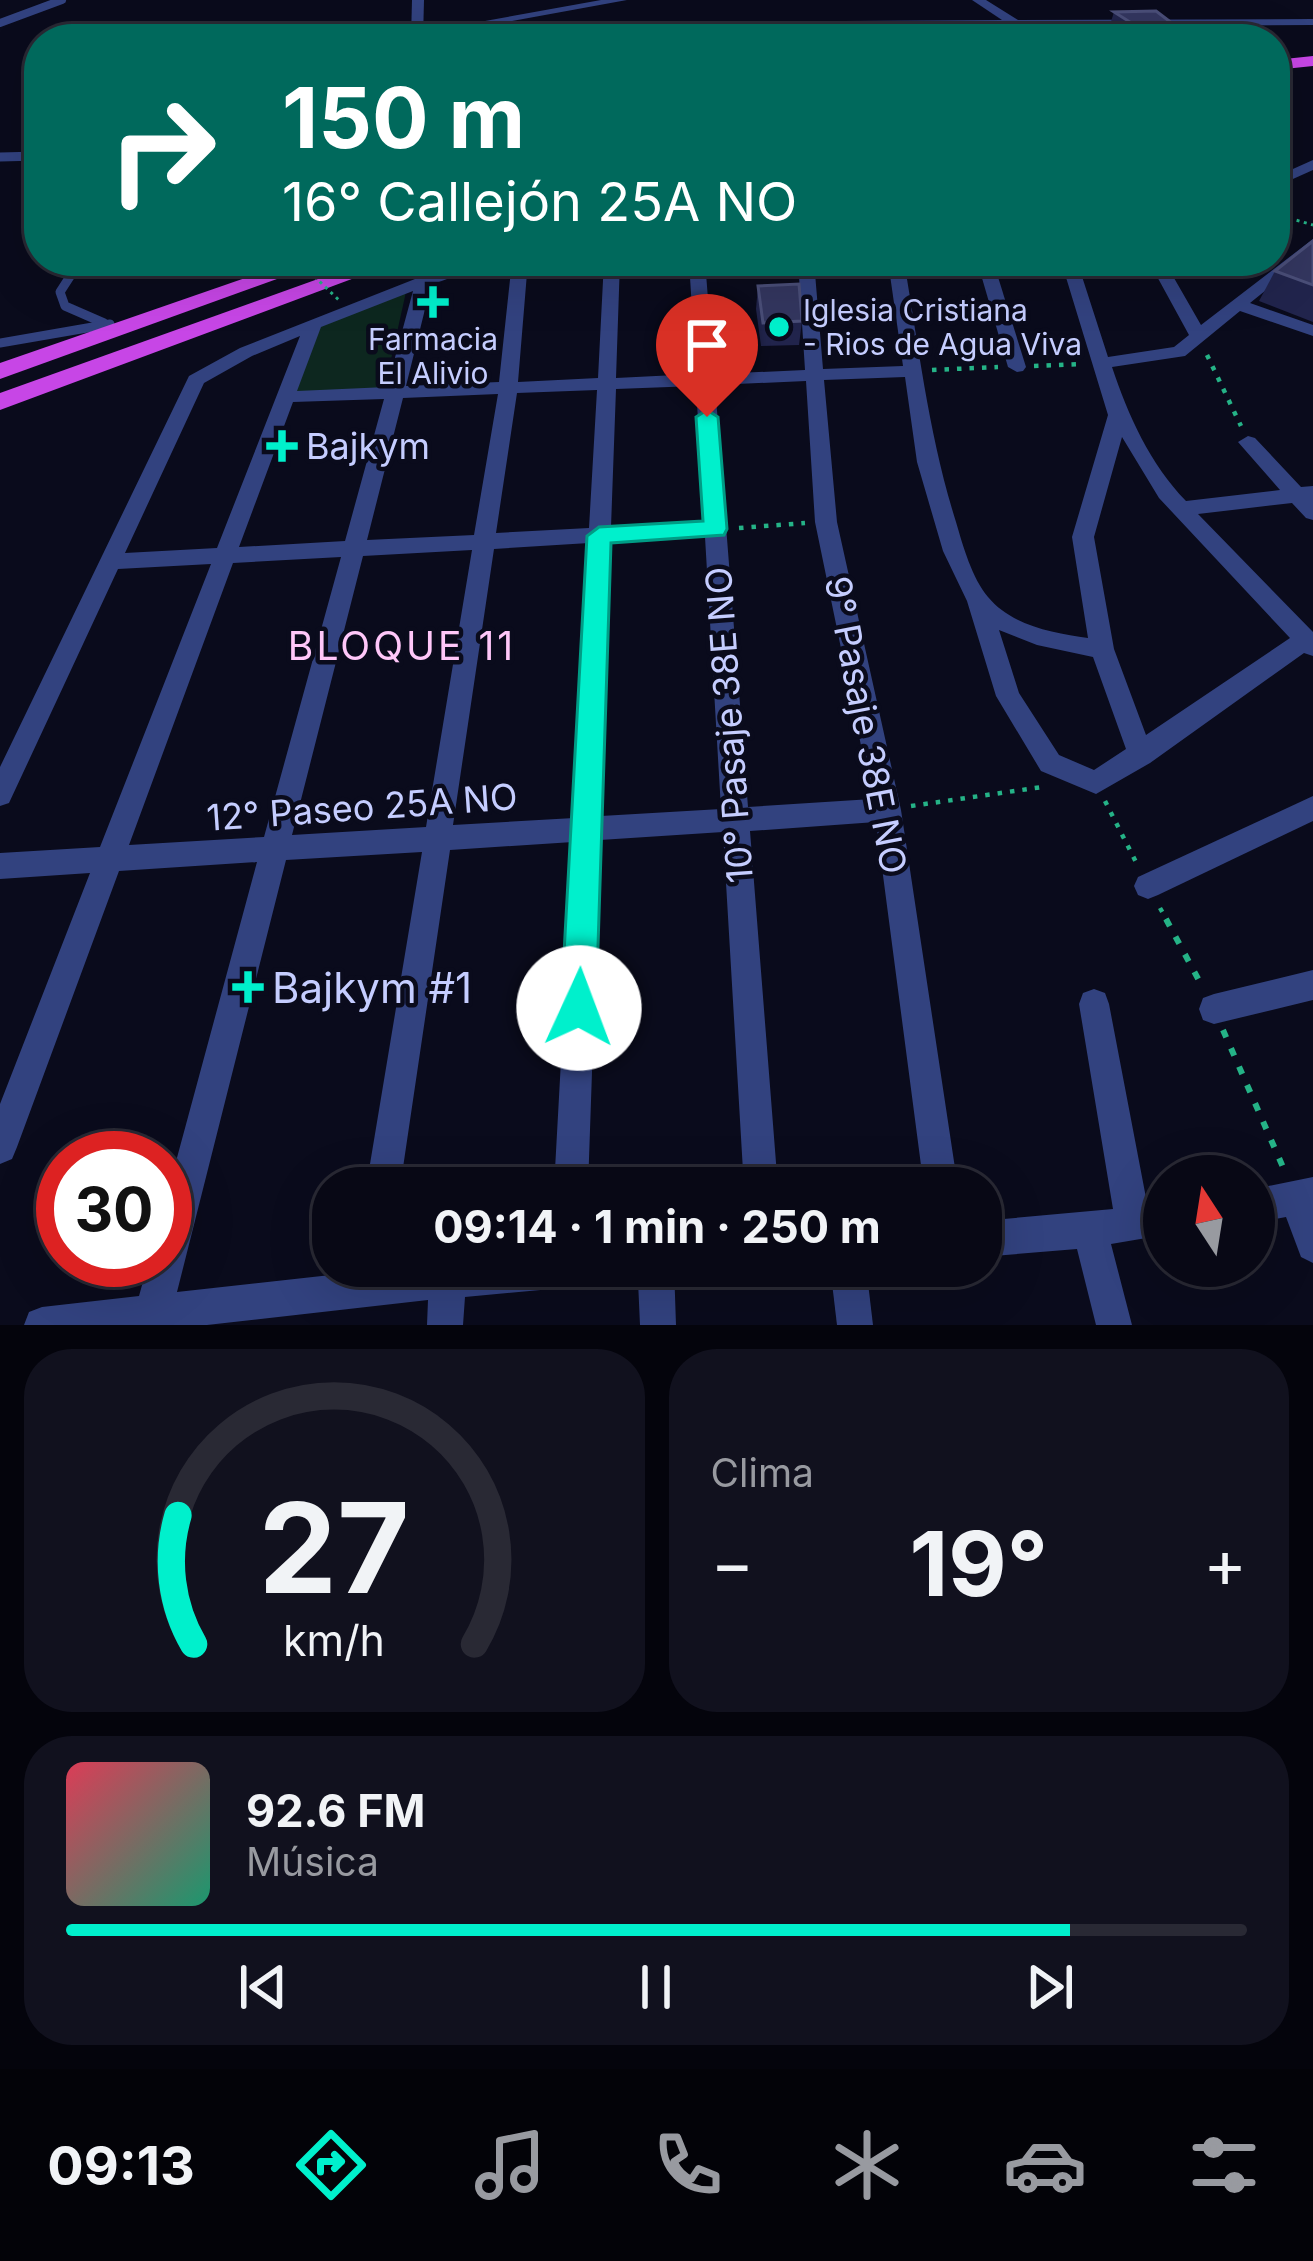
<!DOCTYPE html>
<html lang="es">
<meta charset="utf-8">
<style>
body{margin:0;font-family:Inter,sans-serif;background:#11111e;color:#f1f3f6;height:100vh;display:flex;flex-direction:column;font-size:45px;white-space:nowrap}
*{box-sizing:border-box;margin:0}
p{font-size:39px;color:#989aa0}
.icon{flex:none;width:66px;height:66px;fill:none;stroke:currentColor;stroke-width:2;stroke-linecap:round;stroke-linejoin:round}
.map{position:relative;height:1325px;overflow:hidden}
.sheet{display:flex;flex-direction:column;gap:24px;padding:24px;background:#04040c;flex:1}
.sheet>*{flex:none}
.banner{position:absolute;left:24px;top:24px;width:1266px;height:252px;border-radius:48px;box-shadow:0 12px 48px #0002,0 0 0 3px #292934;background:#00695c;color:#fff;overflow:hidden}
.needle{width:78px;rotate:348deg}
.buttons{position:absolute;left:1143px;top:1155px;display:grid;gap:24px}
.buttons a{display:grid;place-items:center;width:132px;height:132px;border-radius:50%;background:#080815;box-shadow:0 12px 48px #0002,0 0 0 3px #292934;font-size:60px}
.speed{position:absolute;left:36px;top:1131px;display:flex;gap:24px;font-size:60px;font-weight:700;text-align:center}
.speed>*{display:grid;place-content:center;width:156px;height:156px;border-radius:50%;background:#080815;box-shadow:0 12px 48px #0002,0 0 0 3px #292934;line-height:1}
.speed .limit{border:18px solid #d22;background:#fff;color:#111}
.pin{position:absolute;display:grid;place-items:center;width:102px;height:102px;color:#fff;margin:-123px -51px;border-radius:50% 50% 50% 0;rotate:-45deg;box-shadow:0 0 12px #0007}
.pin .icon{rotate:45deg}
.me{position:absolute;width:132px;margin:-66px;rotate:2deg;stroke-linejoin:round;filter:drop-shadow(0 0 9px #0008)}
.turn{display:flex;align-items:center;gap:42px;height:252px;padding:0 60px;font-size:54px}
.turn .icon{width:156px;height:156px;stroke-width:2.5}
.turn b{display:block;font-size:84px;line-height:102px}
.big{font-size:90px;font-weight:700;line-height:1.1}
.sheet .widget{flex:1;display:flex;flex-direction:column;justify-content:center;gap:18px;min-width:0;padding:0 42px;border-radius:48px;background:#11111e}
.sheet .dial{align-items:center;gap:0}
.dial svg{height:312px;overflow:visible;fill:none;stroke:#292934;stroke-width:7;stroke-linecap:round;text-anchor:middle}
.dial text{fill:#f1f3f6;stroke:none}
.song{display:flex;align-items:center;gap:36px}
.cover{width:144px;height:144px;border-radius:18px;background:linear-gradient(135deg,hsl(350 70% 55%),hsl(160 70% 35%))}
.played{height:12px;border-radius:6px;background:linear-gradient(90deg,#00f0cc 85%,#292934 85%)}
.keys{display:flex;justify-content:space-around;direction:ltr}
.heat{display:flex;justify-content:space-between;align-items:center;font-size:66px;direction:ltr}
.sheet .tiles{flex:1;display:grid;gap:24px;grid-template-columns:1fr 1fr}
.widget:last-child{grid-column:span 2}
.trip{position:absolute;left:312px;top:1167px;width:690px;height:120px;border-radius:48px;background:#080815;box-shadow:0 12px 48px #0002,0 0 0 3px #292934;font-weight:700;line-height:120px;text-align:center}
.tab-bar{display:flex;height:192px;justify-content:space-around;align-items:center;background:#030308;color:#989aa0}
.tab-bar .icon{width:84px;height:84px}
.tab-bar .selected{color:#00f0cc}
.tab-bar b{font-size:54px;color:#f1f3f6}
.map>svg:first-child{display:block}
.green{fill:#0d271f}
.lines{fill:none;stroke-linecap:round;stroke-linejoin:round}
.path-far2{stroke:#25b387;stroke-width:3;stroke-dasharray:3 4.5;stroke-linecap:butt}
.path-far1{stroke:#25b387;stroke-width:4.5;stroke-dasharray:4.5 8;stroke-linecap:butt}
.path{stroke:#25b387;stroke-width:6;stroke-dasharray:8 12;stroke-linecap:butt}
.service-far1{stroke:#32427f;stroke-width:8}
.service{stroke:#32427f;stroke-width:9}
.minor{fill:#32427f;fill-rule:evenodd}
.tertiary{fill:#32427f;fill-rule:evenodd}
.trunk{fill:#c746e6;fill-rule:evenodd}
.path-bridge{stroke:#25b387;stroke-width:3;stroke-dasharray:3 4.5;stroke-linecap:butt}
.wall{fill:#21244c}
.shaded-wall{fill:#111230}
.building{fill:#33365f;stroke:#4a4e78;stroke-width:3}
.route{fill:#00f0cc;stroke:#009c85;stroke-width:3}
.poi-dot{fill:#00f0cc;stroke:#0a0b1c;stroke-width:4.5}
.labels{text-anchor:middle;dominant-baseline:central;stroke-width:9;stroke-linejoin:round;paint-order:stroke}
.far-poi-label{font-size:30px;fill:#c5cdff;stroke:#0a0b1c;text-anchor:start}
.poi-label{font-size:36px;fill:#c5cdff;stroke:#0a0b1c;text-anchor:start}
.street-label{font-size:36px;fill:#c5cdff;stroke:#0a0b1c}
.neighbourhood-label{font-size:39px;letter-spacing:3px;fill:#ffc7f9;stroke:#0a0b1c}
.near-poi-label{font-size:42px;fill:#c5cdff;stroke:#0a0b1c;text-anchor:start}
</style>
<div class="map">
<svg width="1313" height="1325" viewBox="0 0 1313 1325">
<rect width="100%" height="100%" fill="#0a0b1c"/>
<polygon class="green" points="406,292 384,391 295,394 317,328"/>
<g class="lines">
<polyline class="path-far2" points="1275,214 1313,225"/>
<g class="path-far1">
<polyline points="1207,355 1241,426"/>
<polyline points="1034,366 1082,364"/>
<polyline points="932,370 998,367"/>
<polyline points="739,528 805,523"/>
<polyline points="1105,801 1138,866"/>
<polyline points="911,806 1042,787"/>
<polyline points="1160,908 1168,922"/>
</g>
<g class="path">
<polyline points="1166,919 1203,988"/>
<polyline points="1223,1030 1286,1174"/>
</g>
<g class="service-far1">
<polyline points="0,23 62,0"/>
<polyline points="18,157 39,156"/>
</g>
<g class="service">
<polyline points="0,157 39,156"/>
<polyline points="80,261 60,292 65,306 104,323"/>
<polyline points="0,343 110,324"/>
</g>
<g class="minor">
<polygon points="601,0 627,0 419,38 413,34"/>
<polygon points="972,0 986,0 1018,20 1313,19 1313,25 1030,27 1047,39 1033,39 1013,27 698,28 692,25 698,22 1002,20"/>
<polygon points="613,23 617,28 562,39 537,39"/>
<polygon points="1313,160 1313,170 1275,187 1275,177"/>
<path d="M1313,239V252L1250,303L1313,325V336L1240,311L1185,356L1112,367C1128,415 1150,464 1186,501L1280,490L1238,442L1248,436L1255,438L1301,487L1313,486V520L1306,518L1292,503L1198,514L1313,632V656L1304,653L1150,763L1096,794L1041,771L996,696L967,601L943,551L917,462L905,377L824,380L837,522L901,810L958,1188H924L876,822L750,831L778,1188H744L723,832L600,840L588,1188H554L573,842L450,850L400,1188H366L422,852L286,860L177,1292L412,1266H674L676,1325H640L638,1281L465,1297L463,1325H427L428,1300L207,1325H24L29,1312L42,1307L139,1296L149,1260H165V1202L257,862L119,871L17,1147L12,1159L0,1164V1104L90,873L0,879V853L100,847L211,564L118,569L9,803L0,806V767L189,376L240,348L415,279L408,261H424L430,275L471,261H495L431,285L406,386L499,382L512,261H528L518,382L598,378L604,261H620L616,378L696,374L689,261H705L714,374L805,370L798,261H814L823,369L903,366L888,261H904C919,349 929,436 956,522C963,546 972,578 988,597C1012,626 1054,633 1088,638L1072,537L1108,415L1061,261H1077L1108,357L1174,347L1189,335L1154,271L1158,261H1174L1170,271L1201,325ZM413,291L387,387L297,391L321,327ZM300,336L217,548L125,553L204,383L252,356ZM806,381L815,522L872,799L748,807L715,385ZM696,386L704,522L611,527L616,389ZM597,390L589,528L496,533L517,393ZM498,394L474,535L367,540L403,398ZM384,399L345,541L239,547L293,402ZM1122,437L1159,498L1290,638L1146,735L1114,649L1094,537ZM705,537L721,809L601,816L610,542ZM589,543L574,818L453,825L494,549ZM472,550L426,827L292,835L363,556ZM341,557L264,837L129,845L233,563ZM999,630L1037,645L1093,657L1126,749L1094,770L1059,755L1019,693Z"/>
<polygon points="977,261 993,261 1026,367 1023,371 1017,372 1008,367"/>
<polygon points="1313,796 1313,821 1158,895 1148,899 1138,895 1134,886 1138,877"/>
<polygon points="1313,970 1313,1000 1214,1024 1203,1020 1199,1009 1203,998 1214,994"/>
<polygon points="1094,989 1105,993 1109,1004 1147,1203 1164,1201 1164,1235 1111,1244 1132,1325 1096,1325 1077,1249 981,1257 981,1221 1113,1209 1079,1004 1083,993"/>
<polygon points="1313,1177 1313,1263 1301,1257 1286,1217 1254,1223 1254,1189"/>
<polygon points="830,1266 866,1266 873,1325 837,1325"/>
</g>
<polygon class="tertiary" points="412,0 424,0 423,39 411,39"/>
<g class="trunk">
<polygon points="1313,56 1313,66 1275,70 1275,60"/>
<polygon points="294,261 327,261 0,379 0,363"/>
<polygon points="368,261 400,261 0,410 0,393"/>
</g>
<polyline class="path-bridge" points="298,261 341,302"/>
</g>
<g class="wall">
<polygon points="1114,12 1177,27 1173,39 1120,39 1108,31"/>
<polygon points="1313,241 1313,322 1259,301 1275,271"/>
<polygon points="758,286 802,321 799,345 761,346 756,309"/>
</g>
<polygon class="shaded-wall" points="1177,27 1173,39 1141,39 1144,31"/>
<g class="building">
<polygon points="1156,11 1177,27 1144,31 1114,12"/>
<polygon points="1313,241 1313,285 1275,271"/>
<polygon points="799,284 802,321 763,323 758,286"/>
</g>
<polygon class="route" points="707,410 718,417 727,529 724,535 611,543 596,1008 591,1021 579,1026 566,1021 561,1008 587,536 599,527 703,521 696,417"/>
<g class="poi-dot">
<path d="M427 284h12v12h12v12h-12v12h-12v-12h-12v-12h12z"/>
<circle cx="779" cy="327" r="12"/>
<path d="M276 428h12v12h12v12h-12v12h-12v-12h-12v-12h12z"/>
<path d="M242 969h12v12h12v12h-12v12h-12v-12h-12v-12h12z"/>
</g>
<g class="labels">
<g class="far-poi-label">
<text x="803" y="310">Iglesia Cristiana<tspan x="803" dy="34">- Rios de Agua Viva</tspan></text>
<text x="433" y="339" text-anchor="middle">Farmacia<tspan x="433" dy="34">El Alivio</tspan></text>
</g>
<g class="poi-label">
<text x="306" y="446">Bajkym</text>
</g>
<g class="street-label">
<text transform="translate(729 725) rotate(-94)">10° Pasaje 38E NO</text>
<text transform="translate(866 725) rotate(79)">9° Pasaje 38E NO</text>
<text transform="translate(362 807) rotate(-4)">12° Paseo 25A NO</text>
</g>
<g class="neighbourhood-label">
<text x="402" y="645">BLOQUE 11</text>
</g>
<g class="near-poi-label">
<text x="272" y="987">Bajkym #1</text>
</g>
</g>
</svg>
<div class="buttons">
<a><svg class="needle" viewBox="-14 -14 28 28"><path d="M0-13l5 13h-10z" fill="#e53935"/><path d="M0 13l5-13h-10z" fill="#989aa0"/></svg></a>
</div>
<div class="speed"><div class="limit">30</div></div>
<div class="pin" style="left:707px;top:417px;background:#d93025"><svg class="icon" aria-label="arrive" viewBox="0 0 24 24"><path d="M6 21V4h12l-3 4 3 4H6"/></svg></div>
<svg class="me" style="left:579px;top:1008px" viewBox="-20 -20 40 40"><circle r="19" fill="#fff"/><path d="M0-13L10 11 0 6-10 11z" fill="#00f0cc"/></svg>
<div class="trip">09:14 · 1 min · 250 m</div>
<div class="banner">
<div class="turn"><svg class="icon" aria-label="right" viewBox="0 0 24 24"><path d="M7 20v-9h11M14 6l5 5-5 5"/></svg><div><b>150 m</b>16° Callejón 25A NO</div></div>
</div>
</div>
<section class="sheet">
<div class="tiles">
<div class="widget dial"><svg viewBox="0 0 100 80">
<path d="M14 69A42 42 0 1 1 86 69"/>
<path d="M14 69A42 42 0 0 1 10 36" stroke="#00f0cc"/>
<text x="50" y="56" font-size="32" font-weight="700">27</text>
<text x="50" y="72" font-size="11">km/h</text>
</svg></div>
<div class="widget"><p>Clima</p>
<div class="heat"><a>−</a><b class="big">19°</b><a>+</a></div>
</div>
<div class="widget">
<div class="song"><i class="cover"></i><div><b>92.6 FM</b><p>Música</p></div></div>
<div class="played"></div>
<div class="keys"><svg class="icon" aria-label="previous" viewBox="0 0 24 24"><path d="M18 5L8 12l10 7zM5 5v14"/></svg><svg class="icon" aria-label="pause" viewBox="0 0 24 24"><path d="M8 5v14M16 5v14"/></svg><svg class="icon" aria-label="next" viewBox="0 0 24 24"><path d="M6 5l10 7-10 7zM19 5v14"/></svg></div>
</div>
</div>
</section>
<nav class="tab-bar">
<b>09:13</b>
<svg class="icon selected" aria-label="directions" viewBox="0 0 24 24"><path d="M12 3l9 9-9 9-9-9zM9 14v-3h6M13 9l2 2-2 2"/></svg>
<svg class="icon" aria-label="music" viewBox="0 0 24 24"><path d="M9 18V5l10-2v13"/><circle cx="6" cy="18" r="3"/><circle cx="16" cy="16" r="3"/></svg>
<svg class="icon" aria-label="phone" viewBox="0 0 24 24"><path d="M5 4h4l2 5-3 2q2 4 5 5l2-3 5 2v4C11 20 4 13 5 4z"/></svg>
<svg class="icon" aria-label="climate" viewBox="0 0 24 24"><path d="M12 3v18M4 7l16 10M4 17L20 7"/></svg>
<svg class="icon" aria-label="car" viewBox="0 0 24 24"><path d="M5 17H2v-5l4-1 3-4h7l3 4 3 1v5h-3M9 17h6M6 11h13"/><circle cx="7" cy="17" r="2"/><circle cx="17" cy="17" r="2"/></svg>
<svg class="icon" aria-label="filters" viewBox="0 0 24 24"><path d="M4 7h16M4 17h16"/><circle cx="9" cy="7" r="2"/><circle cx="15" cy="17" r="2"/></svg>
</nav>
